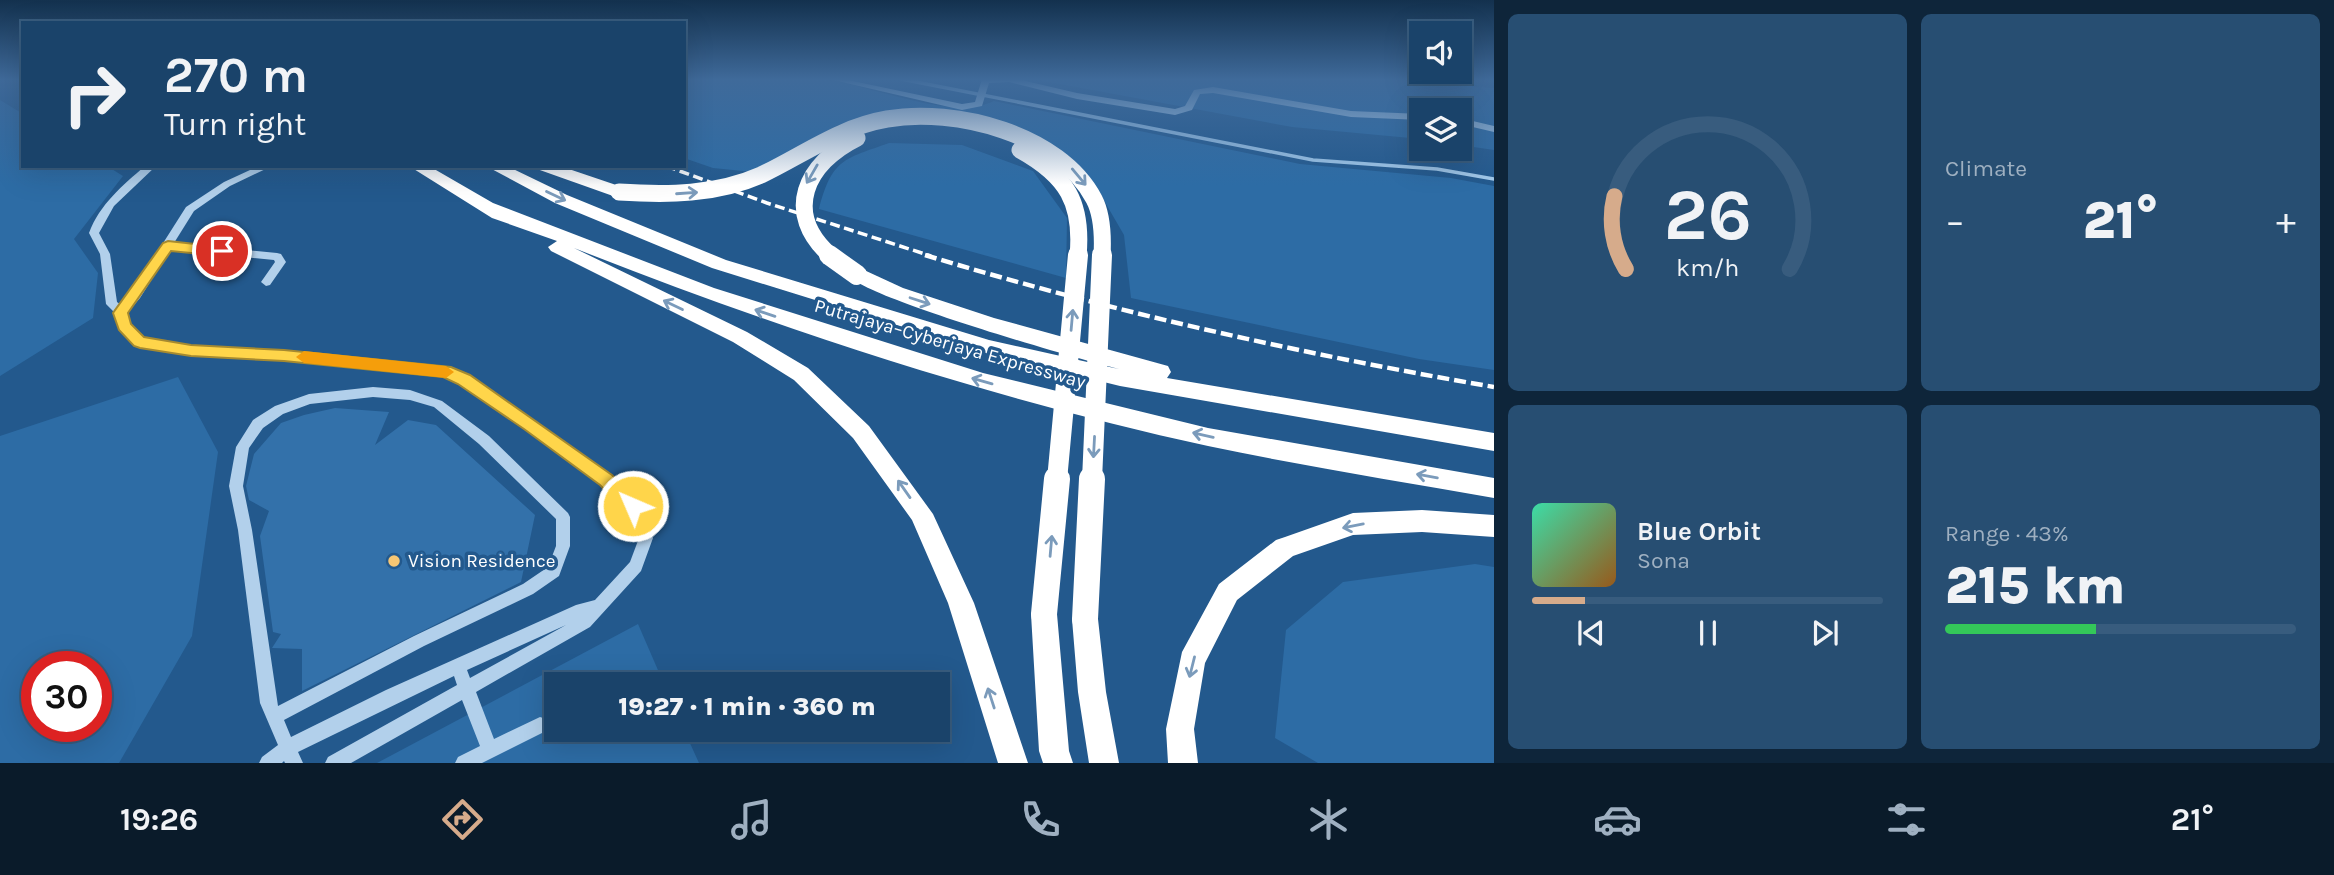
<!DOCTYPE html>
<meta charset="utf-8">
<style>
body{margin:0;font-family:Karla,sans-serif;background:#274e72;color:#f1f3f6;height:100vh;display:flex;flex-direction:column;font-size:26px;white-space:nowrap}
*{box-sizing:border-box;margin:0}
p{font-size:23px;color:#9fb0c1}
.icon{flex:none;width:38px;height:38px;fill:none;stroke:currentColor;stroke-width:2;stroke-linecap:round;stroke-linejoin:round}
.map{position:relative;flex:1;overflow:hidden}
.drawer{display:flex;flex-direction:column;gap:14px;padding:14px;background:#0e253a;width:840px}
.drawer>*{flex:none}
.hud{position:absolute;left:21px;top:21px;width:665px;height:147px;border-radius:0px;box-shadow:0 7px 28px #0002,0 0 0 2px #385c7e;background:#1a436a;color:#f1f3f6;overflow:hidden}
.fabs{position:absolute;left:1409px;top:21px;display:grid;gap:14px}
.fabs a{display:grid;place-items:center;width:63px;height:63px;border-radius:0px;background:#1a436a;box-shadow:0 7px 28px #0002,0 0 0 2px #385c7e;font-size:35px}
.speed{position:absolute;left:21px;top:651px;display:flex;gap:14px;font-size:35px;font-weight:700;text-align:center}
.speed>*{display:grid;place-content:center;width:91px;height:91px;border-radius:50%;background:#1a436a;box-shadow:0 7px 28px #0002,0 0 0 2px #385c7e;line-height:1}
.speed .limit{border:10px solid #d22;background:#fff;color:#111}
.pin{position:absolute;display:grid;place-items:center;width:60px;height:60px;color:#fff;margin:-30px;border:4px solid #fff;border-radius:50%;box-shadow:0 2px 7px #0007}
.me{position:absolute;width:77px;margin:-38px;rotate:315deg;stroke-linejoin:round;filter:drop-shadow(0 0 5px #0008)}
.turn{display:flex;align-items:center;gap:24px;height:147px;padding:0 28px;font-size:32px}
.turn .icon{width:91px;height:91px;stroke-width:2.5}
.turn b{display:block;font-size:49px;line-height:60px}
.big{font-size:52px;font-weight:800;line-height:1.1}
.drawer .card{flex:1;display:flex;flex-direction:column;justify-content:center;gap:10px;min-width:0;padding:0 24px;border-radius:10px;background:#274e72}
.drawer .dial{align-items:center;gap:0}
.dial svg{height:182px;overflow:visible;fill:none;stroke:#385c7e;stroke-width:7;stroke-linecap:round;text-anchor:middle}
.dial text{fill:#f1f3f6;stroke:none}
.song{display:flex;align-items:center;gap:21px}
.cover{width:84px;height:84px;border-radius:10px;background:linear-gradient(135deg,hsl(160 70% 55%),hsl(30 70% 35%))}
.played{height:7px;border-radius:4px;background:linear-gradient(90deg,#d6ab8b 15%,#385c7e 15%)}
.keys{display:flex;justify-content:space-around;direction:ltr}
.heat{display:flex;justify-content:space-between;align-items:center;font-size:38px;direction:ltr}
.charge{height:10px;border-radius:5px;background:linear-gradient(90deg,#34c759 43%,#385c7e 0)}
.drawer .tiles{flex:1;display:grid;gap:14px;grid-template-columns:repeat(2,1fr)}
.trip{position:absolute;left:544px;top:672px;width:406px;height:70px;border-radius:0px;background:#1a436a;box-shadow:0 7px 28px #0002,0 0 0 2px #385c7e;font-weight:800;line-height:70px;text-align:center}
.tab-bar{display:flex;height:112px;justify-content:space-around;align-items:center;background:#0a1b2a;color:#9fb0c1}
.tab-bar .icon{width:49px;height:49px}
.tab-bar .current{color:#d6ab8b}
.tab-bar b{font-size:32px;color:#f1f3f6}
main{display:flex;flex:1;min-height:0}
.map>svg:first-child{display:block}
.green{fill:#2d6ca5;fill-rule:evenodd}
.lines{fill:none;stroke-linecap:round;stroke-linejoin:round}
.stream{stroke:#a6ccec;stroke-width:3.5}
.building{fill:#3371aa}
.minor{fill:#b2d0eb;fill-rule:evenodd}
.highway{fill:#fff;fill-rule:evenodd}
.rail-far1{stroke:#fff;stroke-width:3.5;stroke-dasharray:10 4.5;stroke-linecap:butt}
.rail{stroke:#fff;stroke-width:4.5;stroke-dasharray:12 5;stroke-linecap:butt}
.highway-bridge-far2{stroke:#fff;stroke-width:17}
.highway-bridge-far1{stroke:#fff;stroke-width:20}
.highway-bridge{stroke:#fff;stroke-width:26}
.oneway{stroke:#7b9bbb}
.route{fill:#ffd54a;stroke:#a68a30;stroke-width:2}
.slow{fill:#f59e0b}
.poi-dot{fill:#f7c774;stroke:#23598d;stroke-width:2.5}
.labels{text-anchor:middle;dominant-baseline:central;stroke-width:7;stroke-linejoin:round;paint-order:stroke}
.street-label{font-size:19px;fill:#fff;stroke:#23598d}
.poi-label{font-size:19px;fill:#fff;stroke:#23598d;text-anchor:start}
</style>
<main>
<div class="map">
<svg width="1494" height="763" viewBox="0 0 1494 763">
<rect width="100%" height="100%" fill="#23598d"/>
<g class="green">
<path d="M684,79C729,79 776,74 820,79C870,84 951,122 994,101L1300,164L1451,178L1494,186V370L1419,359L1131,298L1124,235L1095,185L1056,147L995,123L893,114L838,125L753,172L713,168L684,158Z"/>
<polygon points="1033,79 1383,79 1494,88 1494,150 1460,145 1460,110 1421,110 1421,139 1292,127"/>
<polygon points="0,100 23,114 23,166 107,166 123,176 74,239 98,273 93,318 0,376"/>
<path d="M889,143L962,145L1033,171L1067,218L1066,278L819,209C832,159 844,159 889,143Z"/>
<path d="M178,377L218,452L192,636L119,763H0V436ZM37,667H96V726H37Z"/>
<polygon points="1475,564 1494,567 1494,763 1318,763 1275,738 1286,630 1343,582"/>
<polygon points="638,624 664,684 556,684 556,730 684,730 699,763 377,763"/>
</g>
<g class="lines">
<polyline class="stream" points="901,79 1313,160 1437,169 1494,179"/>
</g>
<polygon class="building" points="335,408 389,412 375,445 408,420 436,425 535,515 521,582 302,691 302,649 272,648 281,634 273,632 260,536 269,511 249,500 246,486 254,454 281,423 304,415"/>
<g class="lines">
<g class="minor">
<polygon points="829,79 843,79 962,104 975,102 982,79 1017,79 1077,93 1175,109 1185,106 1194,90 1213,87 1351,111 1421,114 1421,120 1351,117 1213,93 1200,94 1192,110 1175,115 1077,99 1009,82 989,83 982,106 962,110"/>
<polygon points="1460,118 1494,126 1494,132 1460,124"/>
<path d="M145,166H156L114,206L99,233L110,254L117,302L121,305L132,292L186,207L224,182L259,166H272L230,186L194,211L174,243L277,253L281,254L286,262L270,285L266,286L261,282L275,262L274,260L170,250L140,298L127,313L129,324L143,338L191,347L284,351L449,369L468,376L611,476L638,503L653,538L641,571L590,627L476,692L494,739L540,717L546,719L548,725L546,731L482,763H455L458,757L480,746L462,700L351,763H325L328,757L457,685L454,676L298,752L303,763H285L284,761L282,763H259L262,757L278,745L260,703L238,530L229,486L236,447L253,420L275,406L309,394L373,387L410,390L442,401L489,436L568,513L570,517V546L559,576L533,594L424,646L284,720L291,737L386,690L576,605L595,600L630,562L639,538L628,511L601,484L460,382L444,377L284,359L191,355L136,345L120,329L116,314L106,304L100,254L89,233C100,204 122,186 145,166ZM373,397L410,400L434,407L479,444L556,519V546L548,567L523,584L414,636L278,706L252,530L243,486L249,448L263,428L283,414L310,404ZM566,625L470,678L467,670Z"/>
</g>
<g class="highway">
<path d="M409,166H429L493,203L714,288L983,373L1208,428L1494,478V498C1399,481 1303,466 1208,446C992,399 779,329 574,248L747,332L808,368L869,426L933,514L974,603L1028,763H998L948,603L912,520L853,438L794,380L733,342L551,251L548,247L557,241L492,218Z"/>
<path d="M486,166H507L567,195L726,260L989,340L1123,370C1084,361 862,297 848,275L850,270H864L903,288L994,318L1168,366L1171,372L1167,378L1494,433V451L1120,386L989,354L712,268L555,203Z"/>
<polygon points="535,166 560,166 625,188 627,192 619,197 613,196 537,169"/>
<polygon points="1422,510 1494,515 1494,537 1422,532 1353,535 1293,556 1237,600 1205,663 1194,729 1198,763 1168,763 1166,729 1182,652 1219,584 1276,540 1285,537 1353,513"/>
<polygon points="1044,602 1053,605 1057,614 1069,751 1073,763 1043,763 1039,751 1031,614 1035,605"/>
<polygon points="1085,607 1094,610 1098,619 1106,692 1119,763 1089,763 1078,692 1072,619 1076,610"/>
</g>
<polyline class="rail-far1" points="666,166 767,203 931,256"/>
<path class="rail" d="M925,255C1112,312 1302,354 1494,387"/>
<g class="highway-bridge-far2">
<path d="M1020,150C1067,176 1083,203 1078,256"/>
<path d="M619,192C667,195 716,195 761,175C803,155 840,127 887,119C955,107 1060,134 1094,199C1103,216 1103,238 1102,256"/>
<path d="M831,256C782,213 806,163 857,138"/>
</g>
<g class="highway-bridge-far1">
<polyline points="829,255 857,275"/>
<polyline points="1057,480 1078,255"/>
<polyline points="1092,480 1102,255"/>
</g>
<g class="highway-bridge">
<polyline points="1044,614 1057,479"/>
<polyline points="1085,619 1092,479"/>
</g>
</g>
<defs><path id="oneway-shaft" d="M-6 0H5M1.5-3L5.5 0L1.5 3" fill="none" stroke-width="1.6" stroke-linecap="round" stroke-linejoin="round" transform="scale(1.75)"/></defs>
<g class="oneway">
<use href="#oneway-shaft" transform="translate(812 174) rotate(120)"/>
<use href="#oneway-shaft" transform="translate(1079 177) rotate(50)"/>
<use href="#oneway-shaft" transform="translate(687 193) rotate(-4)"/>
<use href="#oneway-shaft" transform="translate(556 196) rotate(25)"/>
<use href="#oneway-shaft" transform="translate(920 301) rotate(18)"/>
<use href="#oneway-shaft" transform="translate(673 305) rotate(-154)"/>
<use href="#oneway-shaft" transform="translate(765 313) rotate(-161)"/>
<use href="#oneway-shaft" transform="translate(1072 320) rotate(-85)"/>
<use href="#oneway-shaft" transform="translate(982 381) rotate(-164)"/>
<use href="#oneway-shaft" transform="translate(1203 435) rotate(-167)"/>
<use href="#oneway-shaft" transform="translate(1094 447) rotate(93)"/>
<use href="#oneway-shaft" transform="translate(1427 476) rotate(-170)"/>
<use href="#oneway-shaft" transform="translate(904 489) rotate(-125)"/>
<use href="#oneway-shaft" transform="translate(1353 526) rotate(169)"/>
<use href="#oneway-shaft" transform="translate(1051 546) rotate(-85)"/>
<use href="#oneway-shaft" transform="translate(1192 667) rotate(104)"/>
<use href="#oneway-shaft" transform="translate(991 698) rotate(-108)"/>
</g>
<linearGradient id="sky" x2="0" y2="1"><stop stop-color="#13314e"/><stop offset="0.43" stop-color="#3f6a9a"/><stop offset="1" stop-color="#3f6a9a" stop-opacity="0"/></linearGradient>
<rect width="1494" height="185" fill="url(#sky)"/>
<polygon class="route" points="168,241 222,247 229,251 222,256 171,251 128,313 131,324 144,337 191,345 284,350 451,367 470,375 612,475 639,501 642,506 639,512 633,514 626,512 600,485 524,429 458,384 443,377 284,361 191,356 140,348 134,346 119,330 113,313 163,243"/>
<polygon class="slow" points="304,351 446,366 454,372 446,378 304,363 296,357"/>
<circle class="poi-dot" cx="394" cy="561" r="7"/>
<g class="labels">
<g class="street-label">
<text transform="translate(950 344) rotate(16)">Putrajaya–Cyberjaya Expressway</text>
</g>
<g class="poi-label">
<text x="408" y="561">Vision Residence</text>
</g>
</g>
</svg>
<div class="fabs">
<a><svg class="icon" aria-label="sound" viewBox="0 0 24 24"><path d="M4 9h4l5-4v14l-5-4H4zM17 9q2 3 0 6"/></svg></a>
<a><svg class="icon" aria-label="layers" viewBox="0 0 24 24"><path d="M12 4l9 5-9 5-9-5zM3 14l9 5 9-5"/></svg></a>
</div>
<div class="speed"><div class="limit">30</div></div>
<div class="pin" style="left:222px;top:251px;background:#d93025"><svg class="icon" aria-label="arrive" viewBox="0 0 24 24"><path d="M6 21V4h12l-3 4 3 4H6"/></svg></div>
<svg class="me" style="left:633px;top:506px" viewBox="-20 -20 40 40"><circle r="17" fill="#ffd54a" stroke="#fff" stroke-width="3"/><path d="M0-11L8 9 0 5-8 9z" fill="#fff"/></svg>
<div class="trip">19:27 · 1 min · 360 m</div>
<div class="hud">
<div class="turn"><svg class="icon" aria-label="right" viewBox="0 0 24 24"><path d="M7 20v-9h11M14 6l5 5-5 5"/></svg><div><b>270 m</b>Turn right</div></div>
</div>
</div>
<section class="drawer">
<div class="tiles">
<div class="card dial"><svg viewBox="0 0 100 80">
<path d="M14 69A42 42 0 1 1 86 69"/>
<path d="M14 69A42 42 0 0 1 9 37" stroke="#d6ab8b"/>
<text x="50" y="56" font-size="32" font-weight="700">26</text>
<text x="50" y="72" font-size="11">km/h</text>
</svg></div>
<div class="card"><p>Climate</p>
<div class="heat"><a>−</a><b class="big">21°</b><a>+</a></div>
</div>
<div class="card">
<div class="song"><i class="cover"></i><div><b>Blue Orbit</b><p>Sona</p></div></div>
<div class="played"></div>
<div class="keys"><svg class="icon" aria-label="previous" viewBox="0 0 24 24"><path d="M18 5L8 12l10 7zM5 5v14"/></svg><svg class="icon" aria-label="pause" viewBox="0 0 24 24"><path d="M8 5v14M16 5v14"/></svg><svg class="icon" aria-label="next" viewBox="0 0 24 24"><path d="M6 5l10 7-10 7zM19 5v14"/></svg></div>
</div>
<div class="card"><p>Range · 43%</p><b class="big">215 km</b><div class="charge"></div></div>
</div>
</section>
</main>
<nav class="tab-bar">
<b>19:26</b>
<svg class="icon current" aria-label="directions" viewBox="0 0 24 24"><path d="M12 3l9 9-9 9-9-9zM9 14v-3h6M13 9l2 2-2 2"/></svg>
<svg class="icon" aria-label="music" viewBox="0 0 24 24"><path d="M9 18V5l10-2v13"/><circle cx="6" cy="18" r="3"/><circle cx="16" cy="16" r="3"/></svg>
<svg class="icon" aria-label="phone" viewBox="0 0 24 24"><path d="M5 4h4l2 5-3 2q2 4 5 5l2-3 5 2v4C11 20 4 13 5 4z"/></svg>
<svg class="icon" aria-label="climate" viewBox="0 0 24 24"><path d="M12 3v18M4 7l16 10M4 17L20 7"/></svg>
<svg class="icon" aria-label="car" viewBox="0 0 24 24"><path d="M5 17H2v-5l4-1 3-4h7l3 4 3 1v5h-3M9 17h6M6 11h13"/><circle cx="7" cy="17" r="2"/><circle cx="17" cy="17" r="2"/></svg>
<svg class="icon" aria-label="filters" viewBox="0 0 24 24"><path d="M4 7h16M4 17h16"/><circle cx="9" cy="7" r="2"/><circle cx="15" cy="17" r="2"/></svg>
<b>21°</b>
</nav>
